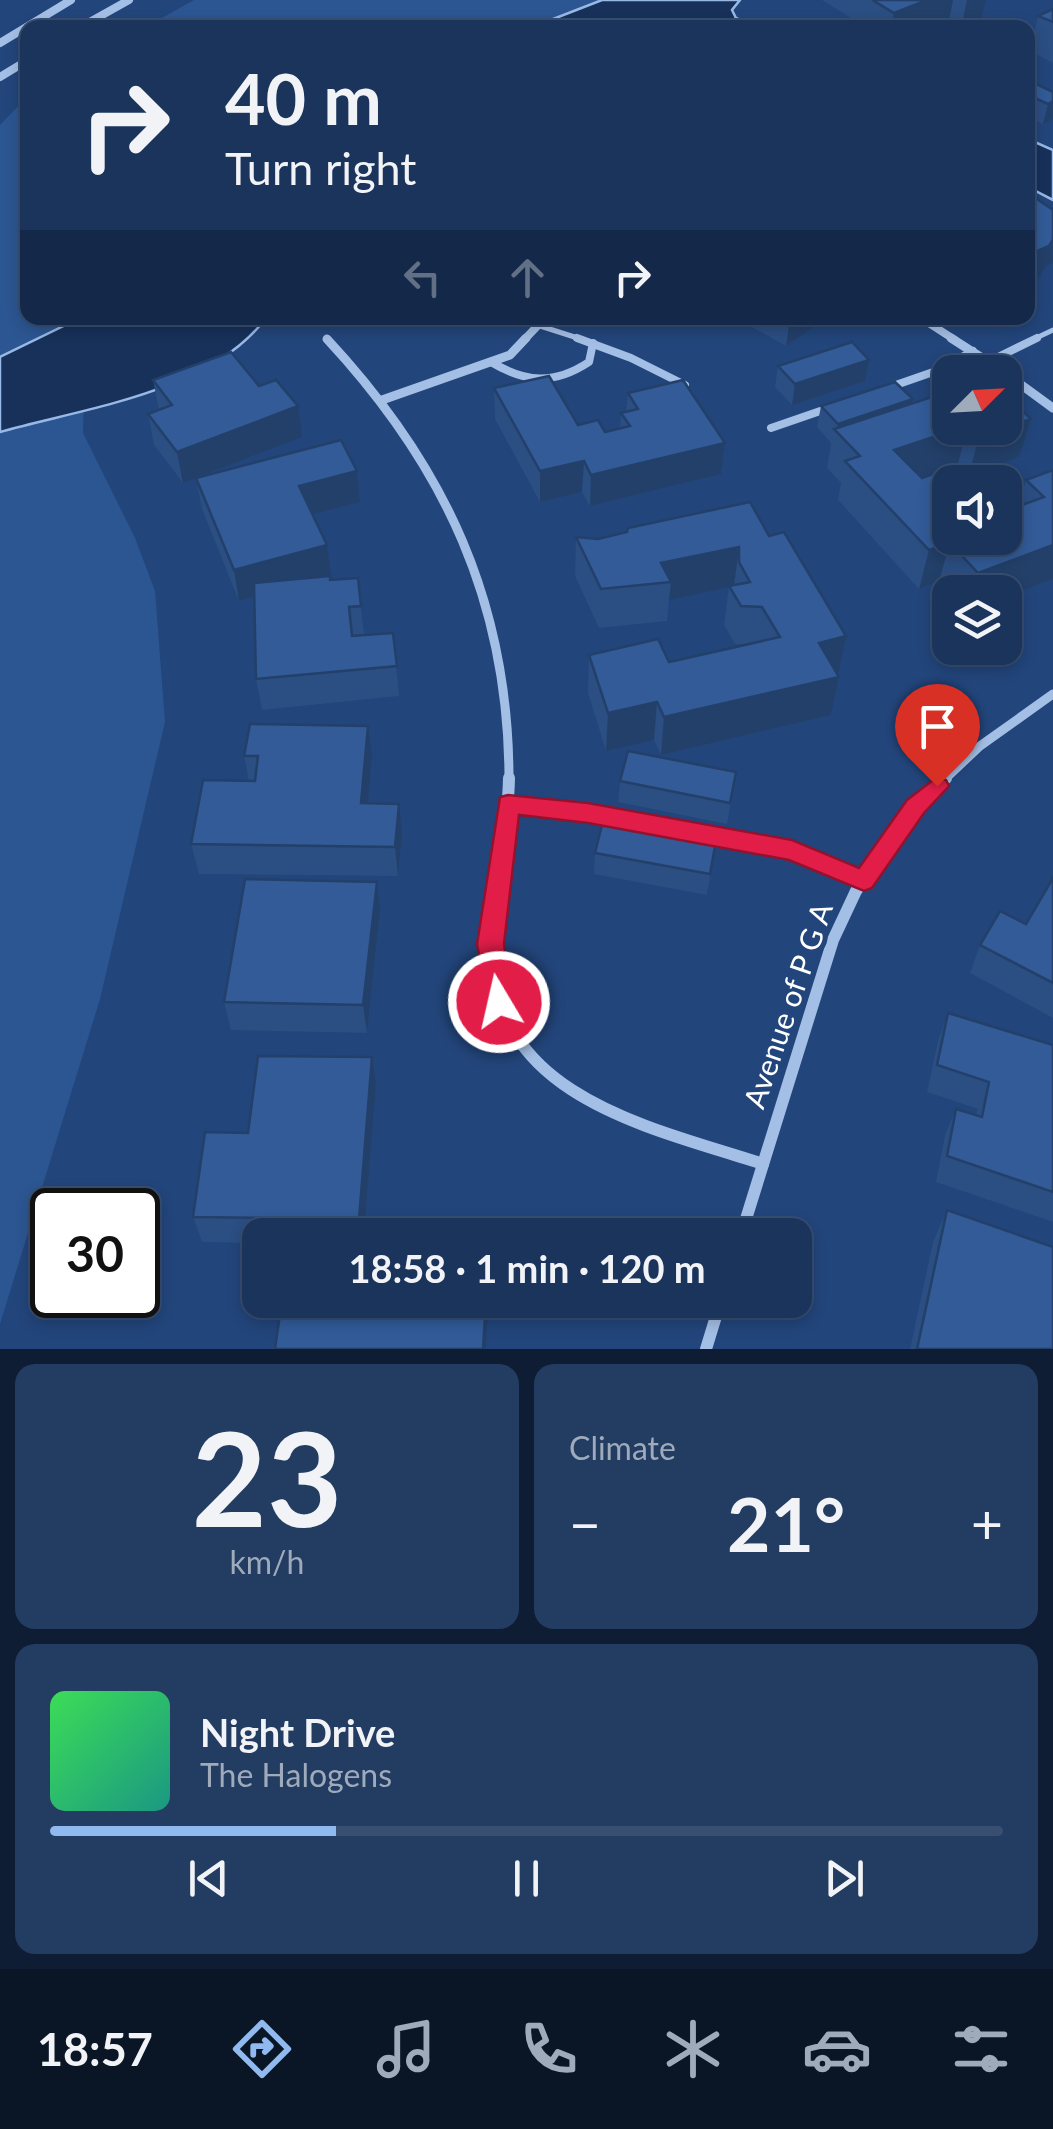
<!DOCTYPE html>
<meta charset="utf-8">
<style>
body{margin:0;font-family:Lato,sans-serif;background:#233c62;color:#f1f3f6;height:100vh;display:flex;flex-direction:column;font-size:38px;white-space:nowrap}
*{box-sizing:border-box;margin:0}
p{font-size:32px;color:#9faabb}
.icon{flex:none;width:55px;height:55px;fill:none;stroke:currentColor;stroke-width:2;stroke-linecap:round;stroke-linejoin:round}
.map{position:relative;height:1349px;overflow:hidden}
.details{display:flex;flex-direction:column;gap:15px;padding:15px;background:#0e1d33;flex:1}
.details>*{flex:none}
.top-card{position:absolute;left:20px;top:20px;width:1015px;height:305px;border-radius:20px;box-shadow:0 5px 15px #0003,0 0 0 2px #384f72;background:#1a345c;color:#f1f3f6;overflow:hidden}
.needle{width:65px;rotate:66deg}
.tools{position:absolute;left:932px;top:355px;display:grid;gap:20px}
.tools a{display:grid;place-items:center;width:90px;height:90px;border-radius:20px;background:#1a345c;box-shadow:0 5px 15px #0003,0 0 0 2px #384f72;font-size:50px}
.speed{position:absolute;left:30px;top:1188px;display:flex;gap:20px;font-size:50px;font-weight:700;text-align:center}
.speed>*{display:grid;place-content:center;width:130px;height:130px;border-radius:50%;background:#1a345c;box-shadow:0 5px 15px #0003,0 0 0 2px #384f72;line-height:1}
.speed .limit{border:5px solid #111;border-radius:15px;background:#fff;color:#111}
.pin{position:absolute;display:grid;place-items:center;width:85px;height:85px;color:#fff;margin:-102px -42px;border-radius:50% 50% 50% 0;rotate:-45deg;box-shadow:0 0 10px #0007}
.pin .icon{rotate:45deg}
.me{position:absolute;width:110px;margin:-55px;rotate:351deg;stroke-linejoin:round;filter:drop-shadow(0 0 8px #0008)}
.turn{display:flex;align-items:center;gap:35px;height:210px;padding:0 40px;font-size:45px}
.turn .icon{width:130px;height:130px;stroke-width:2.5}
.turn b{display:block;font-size:70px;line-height:85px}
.lanes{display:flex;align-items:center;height:95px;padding:0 40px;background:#0003;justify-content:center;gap:50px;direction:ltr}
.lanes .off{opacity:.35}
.big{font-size:75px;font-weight:700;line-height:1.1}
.details .card{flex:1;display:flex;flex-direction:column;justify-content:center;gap:15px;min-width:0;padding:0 35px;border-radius:20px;background:#233c62}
.details .dial{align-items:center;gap:0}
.dial b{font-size:130px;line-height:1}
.song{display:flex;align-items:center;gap:30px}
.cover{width:120px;height:120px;border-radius:15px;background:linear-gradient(135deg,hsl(130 70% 55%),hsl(170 70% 35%))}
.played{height:10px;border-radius:5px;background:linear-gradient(90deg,#90b9f0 30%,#384f72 30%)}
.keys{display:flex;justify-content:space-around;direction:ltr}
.heat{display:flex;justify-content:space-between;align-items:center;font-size:55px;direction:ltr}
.details .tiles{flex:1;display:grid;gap:15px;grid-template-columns:1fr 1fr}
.card:last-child{grid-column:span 2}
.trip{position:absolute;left:242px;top:1218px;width:570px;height:100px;border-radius:20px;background:#1a345c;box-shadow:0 5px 15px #0003,0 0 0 2px #384f72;font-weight:700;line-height:100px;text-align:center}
.tabs{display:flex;height:160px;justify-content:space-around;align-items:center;background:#0a1525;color:#9faabb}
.tabs .icon{width:70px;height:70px}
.tabs .selected{color:#90b9f0}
.tabs b{font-size:45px;color:#f1f3f6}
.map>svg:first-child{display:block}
.green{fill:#2c5692}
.water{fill:#17315a;stroke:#98b9e6;stroke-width:2.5}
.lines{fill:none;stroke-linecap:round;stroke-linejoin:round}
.lane-far2{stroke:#a4bfe5;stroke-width:5}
.lane-far1{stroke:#a4bfe5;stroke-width:8}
.lane{stroke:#a4bfe5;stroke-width:9}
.street-far2{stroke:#a4bfe5;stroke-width:8}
.street-far1{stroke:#a4bfe5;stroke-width:9}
.street{stroke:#a4bfe5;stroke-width:12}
.wall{fill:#2b4e83}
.shaded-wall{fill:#23406a}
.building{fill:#325b98;stroke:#23406a;stroke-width:2.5}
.route{fill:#e11d48;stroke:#92132f;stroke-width:2.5}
.labels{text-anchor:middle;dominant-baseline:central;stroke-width:10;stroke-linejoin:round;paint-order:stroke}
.street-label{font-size:30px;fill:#fff;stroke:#22457b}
</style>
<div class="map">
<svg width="1053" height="1349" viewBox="0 0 1053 1349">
<rect width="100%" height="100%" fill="#22457b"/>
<g class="green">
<polygon points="194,0 672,0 615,27 144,28"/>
<polygon points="27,97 28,318 151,318 84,392 83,433 135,538 155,591 165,722 100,999 0,1324 0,125"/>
</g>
<g class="water">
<polygon points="602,0 740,0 732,10 736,18 756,27 530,28"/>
<polygon points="1028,139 1053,150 1053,200 1028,187"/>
<path d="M80,318H266C210,393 84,408 0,432V357Z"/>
</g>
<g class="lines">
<g class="lane-far2">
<polyline points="537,325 584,340"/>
<polyline points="1032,340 1053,330"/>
</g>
<g class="lane-far1">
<polyline points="577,338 631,358 685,385"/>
<path d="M491,362C526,383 554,385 589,362L593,343"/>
<polyline points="988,362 1037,338"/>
<polyline points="890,387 936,371 973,351"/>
<polyline points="771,428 829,408"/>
</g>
<polyline class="lane" points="508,804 587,813 792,850 863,881"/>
<g class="street-far2">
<polyline points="79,28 129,0"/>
<polyline points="0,43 71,0"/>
<polyline points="0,77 28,60"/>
<polyline points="921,318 955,340"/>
<polyline points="524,340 545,318"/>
</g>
<g class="street-far1">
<polyline points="951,338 1004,372"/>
<path d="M327,339C446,467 509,604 509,780"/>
<polyline points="1005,373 1053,408"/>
<polyline points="382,400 510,355 526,338"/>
<polyline points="944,780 980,746 1053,694"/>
</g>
<g class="street">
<path d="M509,778C508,838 491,899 493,959C498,1099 657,1129 763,1164"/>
<polyline points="741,1235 833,940 856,891 916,806 946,778"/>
<polyline points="706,1349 721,1300"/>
</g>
</g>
<g class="wall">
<polygon points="822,0 986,0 980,25 974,28 952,28 948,25 941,28 867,28"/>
<polygon points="1053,9 1053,63 1030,51 1038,16"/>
<polygon points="1028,80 1053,92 1043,124 1028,117"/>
<polygon points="736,318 816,318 814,327 786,346"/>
<polygon points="869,360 865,381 792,405 775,387 778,366"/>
<polygon points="153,380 259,386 302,437 183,483 154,445 148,414 159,410"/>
<polygon points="494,388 578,425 605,432 620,429 621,413 626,412 628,393 725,443 721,474 590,506 582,492 540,502 495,419"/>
<polygon points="913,399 912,403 950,428 1005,428 1019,457 969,475 958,464 920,477 950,538 1018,506 1026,480 1053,470 1053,579 1005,597 1005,592 950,593 939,581 919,589 838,500 841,483 827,468 831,443 817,427 821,406"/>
<polygon points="357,471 360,502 312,515 327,545 330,580 358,578 364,635 393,633 399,696 262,710 256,679 254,597 239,601 202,509 196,478"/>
<polygon points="750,502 839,677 831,715 661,755 654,740 606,751 588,693 589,655 669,662 746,645 735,644 724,625 729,586 669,600 667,621 599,628 575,576 576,537 598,539"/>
<polygon points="244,756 372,756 367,803 402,834 398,876 199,874 191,844 249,781"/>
<polygon points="736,772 727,824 618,802 620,781"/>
<polygon points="716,841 707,895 594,874 595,853"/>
<polygon points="1053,878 1053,1018 970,973 980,945 1026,924"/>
<polygon points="380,911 367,1033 231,1030 224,1002"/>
<polygon points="948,1013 1053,1045 1053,1222 936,1182 945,1135 956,1109 976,1115 978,1109 927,1092 938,1041"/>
<polygon points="376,1084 364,1235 260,1235 260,1243 202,1242 193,1217 248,1133"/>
<polygon points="947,1210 1053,1349 910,1349 933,1242"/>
</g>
<g class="shaded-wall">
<polygon points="927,0 953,0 948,25 941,28 891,28 894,13"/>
<polygon points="967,0 986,0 980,25 974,28 961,28"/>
<polygon points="1053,101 1053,119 1043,124 1048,104"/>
<polygon points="1053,239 1053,263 1046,266 1040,276 1028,282 1028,255"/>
<polygon points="800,318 816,318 814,327 786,346 789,325"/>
<polygon points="869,360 865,381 792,405 795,384"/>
<polygon points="913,399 908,421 837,432 838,424"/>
<polygon points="298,406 302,437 183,483 177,452"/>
<polygon points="1031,419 1019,457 969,475 979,436"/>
<polygon points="960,428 967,428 958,464 886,489 894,450"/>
<polygon points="725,443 721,474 590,506 591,475"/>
<polygon points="584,461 582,492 540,502 540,471"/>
<polygon points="357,471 360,502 303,517 299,486"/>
<polygon points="950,492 950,513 941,495"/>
<polygon points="950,543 939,581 919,589 929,550"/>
<polygon points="327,545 331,576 239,601 234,570"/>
<polygon points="1053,545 1053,579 1005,597 1005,592 972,592 978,573"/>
<polygon points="739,547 734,586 669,600 671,582 661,563"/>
<polygon points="846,636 838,675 819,643"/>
<polygon points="839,677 831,715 661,755 664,717"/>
<polygon points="657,702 654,740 606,751 608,713"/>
<polygon points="368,726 372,756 365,833 361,803"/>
<polygon points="399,804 402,834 398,876 395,847"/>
<polygon points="377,882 380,911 367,1033 363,1005"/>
<polygon points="372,1057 376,1084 364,1235 362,1235 359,1219"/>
<polygon points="486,1300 488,1300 488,1308 486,1349 483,1349"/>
</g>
<g class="building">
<polygon points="876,0 927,0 894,13 874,1"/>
<polygon points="1053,9 1053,22 1038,16"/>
<polygon points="1028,80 1053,92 1053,101 1048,104 1028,95"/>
<polygon points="1037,199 1053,210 1053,239 1049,246 1028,255 1028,202"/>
<polygon points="776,318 800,318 789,325"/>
<polygon points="852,342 869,360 795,384 778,366"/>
<polygon points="231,352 259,386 276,380 298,406 177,452 148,414 172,405 153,380"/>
<polygon points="549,376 578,425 598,420 605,432 630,426 621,413 638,409 628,393 683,380 725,443 591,475 584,461 540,471 494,388"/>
<polygon points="895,382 913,399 838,424 821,406"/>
<polygon points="950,391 950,428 960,428 894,450 922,478 939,472 950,483 950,492 941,495 950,504 950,538 1005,538 1005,511 1044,497 1026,480 1053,470 1053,545 978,573 950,543 929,550 845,461 860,456 834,429"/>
<polygon points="1005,395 1031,419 1005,427"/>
<polygon points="970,428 1005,428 979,436"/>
<polygon points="341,440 357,471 299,486 327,545 234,570 196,478"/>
<polygon points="750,502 769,536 784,532 846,636 819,643 839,677 664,717 657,702 608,713 589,655 658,639 669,662 780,637 762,607 741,606 729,586 750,582 739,562 739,547 661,563 671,582 601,589 576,537 598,539 627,532 628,528"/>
<polygon points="330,576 330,580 358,578 361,606 349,607 352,636 393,633 397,666 256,679 254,583"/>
<polygon points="250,724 368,726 361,803 399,804 395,847 191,844 203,780 255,781 258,756 244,756"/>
<polygon points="628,751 736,772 730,803 620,781"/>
<polygon points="603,821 716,841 710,874 595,853"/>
<polygon points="1053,878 1053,983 980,945 1000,911 1026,924"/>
<polygon points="245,879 377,882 363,1005 224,1002"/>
<polygon points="948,1013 1053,1045 1053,1192 947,1156 956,1109 982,1117 989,1082 937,1065"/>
<polygon points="258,1056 372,1057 359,1219 193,1217 205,1132 248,1133"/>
<polygon points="947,1210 1053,1247 1053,1349 917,1349"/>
<polygon points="282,1300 486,1300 483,1349 275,1349"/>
</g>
<polygon class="route" points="937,777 946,780 949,786 924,813 872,888 864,891 789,860 588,823 519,815 504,944 512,1002 508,1011 499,1014 489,1011 477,944 500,797 508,795 588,803 792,840 859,868 907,800"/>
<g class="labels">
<g class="street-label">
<text transform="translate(787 1005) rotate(-71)">Avenue of P G A</text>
</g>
</g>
</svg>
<div class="tools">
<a><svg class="needle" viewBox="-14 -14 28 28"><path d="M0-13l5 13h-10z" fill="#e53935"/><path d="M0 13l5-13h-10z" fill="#9faabb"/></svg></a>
<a><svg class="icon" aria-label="sound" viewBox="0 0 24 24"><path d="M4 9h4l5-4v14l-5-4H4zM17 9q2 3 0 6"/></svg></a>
<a><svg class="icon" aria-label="layers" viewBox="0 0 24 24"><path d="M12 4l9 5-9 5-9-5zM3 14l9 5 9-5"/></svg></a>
</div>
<div class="speed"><div class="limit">30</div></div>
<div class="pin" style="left:937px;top:786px;background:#d93025"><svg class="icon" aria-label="arrive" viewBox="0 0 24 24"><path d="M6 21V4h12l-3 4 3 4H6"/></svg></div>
<svg class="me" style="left:499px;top:1002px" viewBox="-20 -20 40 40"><circle r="17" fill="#e11d48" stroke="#fff" stroke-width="3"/><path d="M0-11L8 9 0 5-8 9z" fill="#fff"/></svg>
<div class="trip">18:58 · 1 min · 120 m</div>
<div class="top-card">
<div class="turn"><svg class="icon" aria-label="right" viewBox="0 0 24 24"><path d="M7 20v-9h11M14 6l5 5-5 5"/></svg><div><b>40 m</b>Turn right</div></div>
<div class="lanes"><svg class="icon off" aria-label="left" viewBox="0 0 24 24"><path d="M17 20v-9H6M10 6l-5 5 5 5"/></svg><svg class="icon off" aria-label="ahead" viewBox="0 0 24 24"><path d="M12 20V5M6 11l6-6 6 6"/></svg><svg class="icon" aria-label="right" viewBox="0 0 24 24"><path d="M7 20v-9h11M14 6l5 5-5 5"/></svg></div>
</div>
</div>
<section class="details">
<div class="tiles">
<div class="card dial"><b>23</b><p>km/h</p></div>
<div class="card"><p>Climate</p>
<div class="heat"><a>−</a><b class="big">21°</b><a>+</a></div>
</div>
<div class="card">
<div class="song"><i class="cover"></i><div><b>Night Drive</b><p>The Halogens</p></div></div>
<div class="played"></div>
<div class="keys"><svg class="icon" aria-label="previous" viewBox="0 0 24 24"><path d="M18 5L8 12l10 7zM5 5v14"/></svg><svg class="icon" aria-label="pause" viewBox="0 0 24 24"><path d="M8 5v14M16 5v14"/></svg><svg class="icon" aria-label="next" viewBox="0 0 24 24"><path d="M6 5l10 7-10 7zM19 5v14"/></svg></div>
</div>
</div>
</section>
<nav class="tabs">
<b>18:57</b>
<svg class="icon selected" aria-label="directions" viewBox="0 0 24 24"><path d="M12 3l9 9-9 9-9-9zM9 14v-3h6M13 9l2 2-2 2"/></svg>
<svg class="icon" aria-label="music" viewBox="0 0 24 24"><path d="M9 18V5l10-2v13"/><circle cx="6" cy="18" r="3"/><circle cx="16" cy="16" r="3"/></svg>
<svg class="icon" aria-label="phone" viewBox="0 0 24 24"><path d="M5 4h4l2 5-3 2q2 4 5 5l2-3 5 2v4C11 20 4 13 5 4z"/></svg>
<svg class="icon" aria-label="climate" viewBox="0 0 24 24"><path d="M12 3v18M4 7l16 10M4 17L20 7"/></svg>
<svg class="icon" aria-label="car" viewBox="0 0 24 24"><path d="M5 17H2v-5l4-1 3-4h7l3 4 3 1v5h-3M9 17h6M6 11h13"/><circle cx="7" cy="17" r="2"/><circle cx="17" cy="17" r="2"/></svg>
<svg class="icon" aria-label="filters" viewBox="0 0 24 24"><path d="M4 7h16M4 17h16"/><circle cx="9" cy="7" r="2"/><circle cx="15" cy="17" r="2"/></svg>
</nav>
